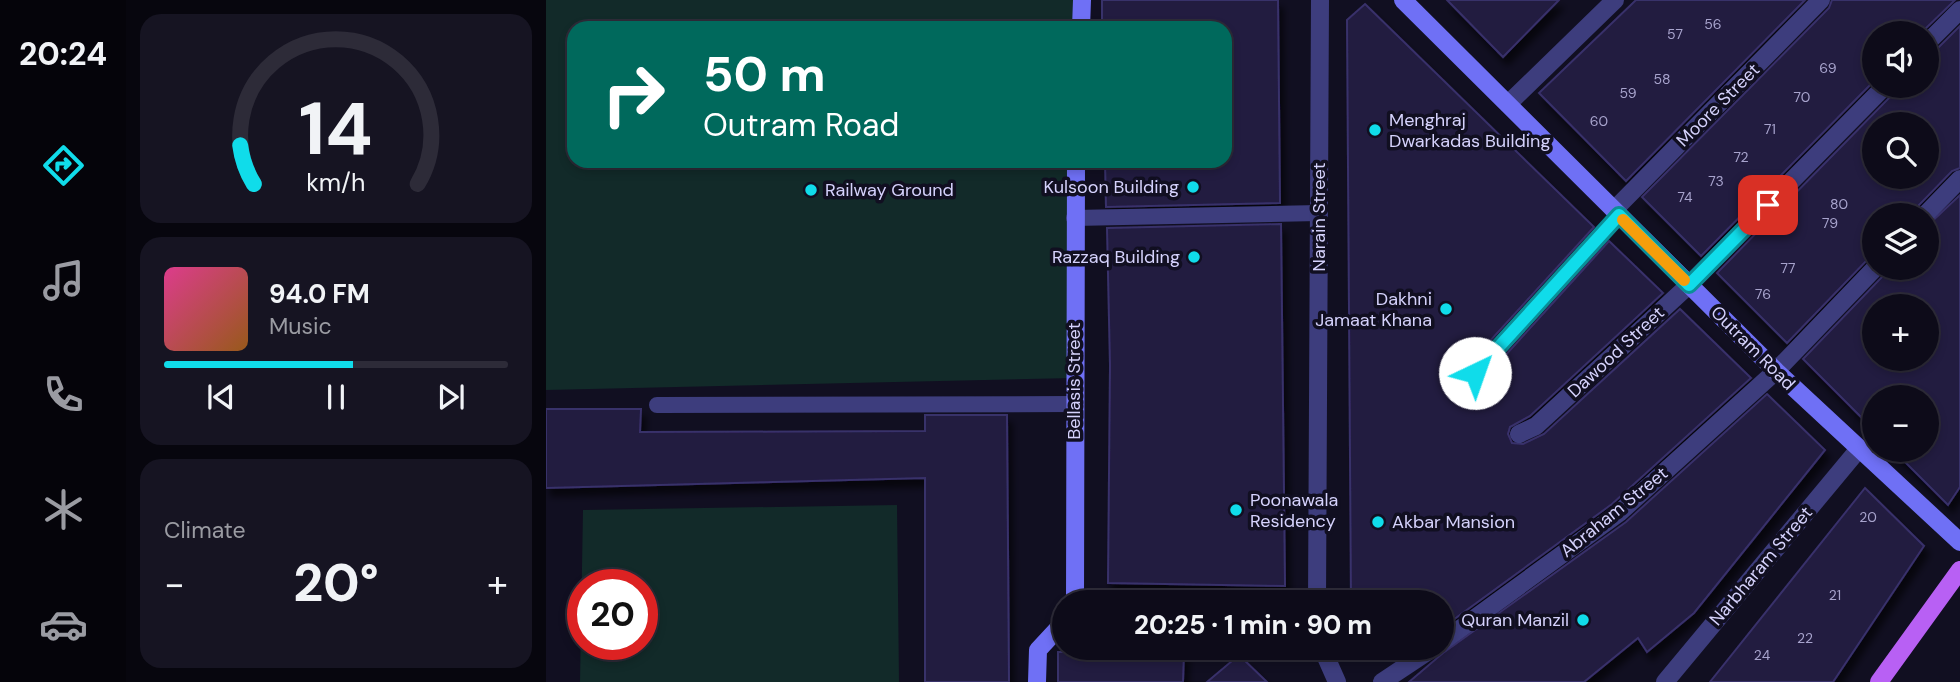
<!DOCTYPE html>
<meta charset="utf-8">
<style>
body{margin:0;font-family:"DM Sans",sans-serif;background:#161422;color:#f1f3f6;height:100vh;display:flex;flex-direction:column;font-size:26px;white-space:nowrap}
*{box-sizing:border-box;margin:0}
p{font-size:23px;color:#9a9ba2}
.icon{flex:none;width:38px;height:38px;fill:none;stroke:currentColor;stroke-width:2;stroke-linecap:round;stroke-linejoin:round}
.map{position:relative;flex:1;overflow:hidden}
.details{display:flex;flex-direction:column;gap:14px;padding:14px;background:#07060e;width:420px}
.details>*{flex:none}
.top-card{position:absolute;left:21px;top:21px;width:665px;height:147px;border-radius:21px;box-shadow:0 4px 10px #0003,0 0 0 2px #2d2b38;background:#00695c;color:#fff;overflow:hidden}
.fabs{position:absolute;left:1316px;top:21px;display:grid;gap:14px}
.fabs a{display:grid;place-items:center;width:77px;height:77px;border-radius:50%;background:#0d0b19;box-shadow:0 4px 10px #0003,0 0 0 2px #2d2b38;font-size:35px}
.speed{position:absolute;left:21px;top:569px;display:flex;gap:14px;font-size:35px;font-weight:700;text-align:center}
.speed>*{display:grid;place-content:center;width:91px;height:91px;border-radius:50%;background:#0d0b19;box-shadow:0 4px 10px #0003,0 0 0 2px #2d2b38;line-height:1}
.speed .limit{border:10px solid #d22;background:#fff;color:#111}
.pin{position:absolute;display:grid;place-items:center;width:60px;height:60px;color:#fff;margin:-30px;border-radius:14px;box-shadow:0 4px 10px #0006}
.me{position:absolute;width:77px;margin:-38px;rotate:42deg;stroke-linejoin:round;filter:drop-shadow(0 0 5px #0008)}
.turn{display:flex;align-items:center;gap:24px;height:147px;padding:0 21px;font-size:32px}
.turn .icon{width:91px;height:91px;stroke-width:2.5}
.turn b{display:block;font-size:49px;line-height:60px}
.big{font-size:52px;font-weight:800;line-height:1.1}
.details .card{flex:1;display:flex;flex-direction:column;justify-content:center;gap:10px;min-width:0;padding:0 24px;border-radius:21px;background:#161422}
.details .dial{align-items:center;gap:0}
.dial svg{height:182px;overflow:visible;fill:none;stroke:#2d2b38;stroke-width:7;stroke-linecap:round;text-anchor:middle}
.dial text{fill:#f1f3f6;stroke:none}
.song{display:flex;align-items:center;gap:21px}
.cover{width:84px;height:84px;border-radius:10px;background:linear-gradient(135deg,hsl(330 70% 55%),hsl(30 70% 35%))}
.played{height:7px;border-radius:4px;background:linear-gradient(90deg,#10dcea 55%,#2d2b38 55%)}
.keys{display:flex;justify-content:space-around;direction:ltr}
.heat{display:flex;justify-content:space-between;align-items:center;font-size:38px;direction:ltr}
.trip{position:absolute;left:506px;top:590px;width:402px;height:70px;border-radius:35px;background:#0d0b19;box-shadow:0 4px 10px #0003,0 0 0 2px #2d2b38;font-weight:800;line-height:70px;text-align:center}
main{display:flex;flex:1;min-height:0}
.tab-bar{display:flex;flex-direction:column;width:126px;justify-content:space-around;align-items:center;background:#05040a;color:#9a9ba2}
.tab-bar .icon{width:49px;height:49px}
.tab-bar .current{color:#10dcea}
.tab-bar b{font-size:32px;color:#f1f3f6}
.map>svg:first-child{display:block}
.green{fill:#122a29;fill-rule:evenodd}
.building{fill:#221c41;stroke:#39306b;stroke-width:2;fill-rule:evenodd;filter:url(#shadow)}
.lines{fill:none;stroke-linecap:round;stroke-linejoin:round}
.lane{stroke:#3d3d7d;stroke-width:16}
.street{stroke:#3d3d7d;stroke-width:18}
.secondary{stroke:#6f70f5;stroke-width:18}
.primary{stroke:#b860f4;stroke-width:18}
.route-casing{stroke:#0a8f98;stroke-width:18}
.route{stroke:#10dcea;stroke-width:12}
.slow{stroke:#f59e0b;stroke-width:12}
.poi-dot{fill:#10dcea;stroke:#110f21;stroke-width:2.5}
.labels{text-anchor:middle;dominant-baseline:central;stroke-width:7;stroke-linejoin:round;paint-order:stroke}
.number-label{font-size:14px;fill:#a8a4cd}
.street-label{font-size:18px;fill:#d5d2fc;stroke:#110f21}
.poi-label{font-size:18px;fill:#d5d2fc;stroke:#110f21;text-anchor:start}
</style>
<main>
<nav class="tab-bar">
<b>20:24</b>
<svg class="icon current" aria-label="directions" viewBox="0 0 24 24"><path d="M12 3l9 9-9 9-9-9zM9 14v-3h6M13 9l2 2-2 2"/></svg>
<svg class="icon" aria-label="music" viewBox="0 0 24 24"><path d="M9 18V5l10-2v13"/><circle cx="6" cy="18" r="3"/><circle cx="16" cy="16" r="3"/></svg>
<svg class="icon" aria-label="phone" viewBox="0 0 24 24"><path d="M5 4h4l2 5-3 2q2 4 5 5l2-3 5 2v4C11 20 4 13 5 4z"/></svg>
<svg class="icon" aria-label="climate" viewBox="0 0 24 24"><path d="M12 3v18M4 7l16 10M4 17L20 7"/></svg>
<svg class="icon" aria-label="car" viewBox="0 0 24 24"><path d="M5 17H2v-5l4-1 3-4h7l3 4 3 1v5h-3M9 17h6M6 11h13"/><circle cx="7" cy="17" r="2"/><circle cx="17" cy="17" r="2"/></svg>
</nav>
<section class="details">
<div class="card dial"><svg viewBox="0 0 100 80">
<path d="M14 69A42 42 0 1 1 86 69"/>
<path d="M14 69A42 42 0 0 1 8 52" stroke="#10dcea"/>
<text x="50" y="56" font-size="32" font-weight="700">14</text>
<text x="50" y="72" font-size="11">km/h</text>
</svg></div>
<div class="card">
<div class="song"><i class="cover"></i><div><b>94.0 FM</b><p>Music</p></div></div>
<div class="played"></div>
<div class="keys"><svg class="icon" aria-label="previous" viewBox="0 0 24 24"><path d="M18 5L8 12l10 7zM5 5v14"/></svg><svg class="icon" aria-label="pause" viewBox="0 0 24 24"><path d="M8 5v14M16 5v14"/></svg><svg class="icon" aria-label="next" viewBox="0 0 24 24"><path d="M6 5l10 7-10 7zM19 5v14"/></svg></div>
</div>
<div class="card"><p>Climate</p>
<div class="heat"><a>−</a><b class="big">20°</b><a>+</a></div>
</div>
</section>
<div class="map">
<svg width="1414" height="682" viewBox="0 0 1414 682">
<defs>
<filter id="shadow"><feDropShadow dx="4.5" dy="8" stdDeviation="3.5" flood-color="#0009"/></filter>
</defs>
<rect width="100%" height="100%" fill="#110f21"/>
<g class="green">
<polygon points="0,0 536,0 535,28 28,28 28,161 530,161 528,378 0,390"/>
<path d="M351,505L353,682H34L37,510ZM37,584H96V644H37Z"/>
</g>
<g class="building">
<polygon points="556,0 732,0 734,203 560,207 559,161 679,161 679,28 556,28"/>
<polygon points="901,0 1013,0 957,57"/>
<polygon points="1090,0 1259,0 1080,181 993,93"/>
<polygon points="1286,0 1409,0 1375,33 1328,33 1328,81 1155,256 1096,197 1283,8"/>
<polygon points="819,4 1048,227 921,366 919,371 921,380 927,383 937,380 1063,241 1117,293 984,416 964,427 962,434 966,443 977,444 998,434 1134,309 1205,378 1066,504 896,628 896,602 805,602 801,20"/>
<path d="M1414,26V168L1406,171L1371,207L1368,215H1328V257L1321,260L1241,343L1171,273L1347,94L1350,86H1381V54L1389,51ZM1328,124H1381V177H1328Z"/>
<path d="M1414,195V487L1402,505L1347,450H1381V397H1328V417L1322,424L1257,359L1337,276L1340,268H1381V226ZM1328,306H1381V359H1328Z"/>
<polygon points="735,224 739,586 562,583 564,365 561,228"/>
<polygon points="1221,394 1279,450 1148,613 1101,652 1092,638 1038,682 863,682 897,653 1080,522"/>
<polygon points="0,409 95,409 94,432 379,431 379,415 461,415 463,682 379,682 379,478 0,488"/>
<polygon points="1319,488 1378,546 1287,682 1164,682"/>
<polygon points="512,652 638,652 637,682 512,682"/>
<polygon points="693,655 721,682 661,682"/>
</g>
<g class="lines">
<g class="lane">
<polyline points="528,218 773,213"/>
<polyline points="929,373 1073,215"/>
<polyline points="111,405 528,404"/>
</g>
<g class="street">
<polyline points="1381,43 1414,10"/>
<polyline points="962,104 1069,0"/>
<polyline points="1068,210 1275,0"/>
<polyline points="1379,215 1414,179"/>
<polyline points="973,434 990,426 1143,285 1339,86"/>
<polyline points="771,602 774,0"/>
<polyline points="896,642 1073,513 1230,371 1329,268"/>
<polyline points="776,648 791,682"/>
<polyline points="836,682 887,648"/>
<polyline points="1119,682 1312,450"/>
</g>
<g class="secondary">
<polyline points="857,0 1230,371 1414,542"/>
<polyline points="535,28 536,0"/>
<polyline points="529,602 530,161"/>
<polyline points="491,682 492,650 518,622"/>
</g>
<polyline class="primary" points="1333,682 1414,570"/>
</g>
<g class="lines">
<defs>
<polyline id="route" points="929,373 1073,215 1143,285 1222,205"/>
</defs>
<use href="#route" class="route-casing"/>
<use href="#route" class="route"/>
<polyline class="slow" points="1077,220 1138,280"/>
</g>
<g class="poi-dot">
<circle cx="829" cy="130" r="7"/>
<circle cx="647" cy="187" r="7"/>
<circle cx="265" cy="190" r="7"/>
<circle cx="648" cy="257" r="7"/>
<circle cx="900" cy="309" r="7"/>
<circle cx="690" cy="510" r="7"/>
<circle cx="832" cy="522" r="7"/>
<circle cx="1037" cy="620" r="7"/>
</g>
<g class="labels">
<g class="number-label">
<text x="1167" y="24">56</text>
<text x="1129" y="34">57</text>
<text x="1282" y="68">69</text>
<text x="1116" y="79">58</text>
<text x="1082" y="93">59</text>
<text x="1256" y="97">70</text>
<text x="1053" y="121">60</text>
<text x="1224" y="129">71</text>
<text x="1195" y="157">72</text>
<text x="1170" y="181">73</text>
<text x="1139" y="197">74</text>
<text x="1293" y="204">80</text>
<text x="1284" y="223">79</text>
<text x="1242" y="268">77</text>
<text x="1217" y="294">76</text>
<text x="1322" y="517">20</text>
<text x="1289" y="595">21</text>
<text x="1259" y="638">22</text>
<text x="1216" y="655">24</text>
</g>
<g class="street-label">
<text transform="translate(1172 105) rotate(-45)">Moore Street</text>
<text transform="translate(773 217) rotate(-90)">Narain Street</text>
<text transform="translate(1207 348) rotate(45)">Outram Road</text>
<text transform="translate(1070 352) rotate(-43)">Dawood Street</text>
<text transform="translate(528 381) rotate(-90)">Bellasis Street</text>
<text transform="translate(1068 512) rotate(-39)">Abraham Street</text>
<text transform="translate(1215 566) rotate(-50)">Narbharam Street</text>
</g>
<g class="poi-label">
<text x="843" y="120">Menghraj<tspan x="843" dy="21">Dwarkadas Building</tspan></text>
<text x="633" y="187" text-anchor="end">Kulsoon Building</text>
<text x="279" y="190">Railway Ground</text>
<text x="634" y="257" text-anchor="end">Razzaq Building</text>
<text x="886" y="299" text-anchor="end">Dakhni<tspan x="886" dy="21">Jamaat Khana</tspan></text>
<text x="704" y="500">Poonawala<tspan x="704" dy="21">Residency</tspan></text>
<text x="846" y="522">Akbar Mansion</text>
<text x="1023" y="620" text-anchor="end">Quran Manzil</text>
</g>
</g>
</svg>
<div class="fabs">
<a><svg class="icon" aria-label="sound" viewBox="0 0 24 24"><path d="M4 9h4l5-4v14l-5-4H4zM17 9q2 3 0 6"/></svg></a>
<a><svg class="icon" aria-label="search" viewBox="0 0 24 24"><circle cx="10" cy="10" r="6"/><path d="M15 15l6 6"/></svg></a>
<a><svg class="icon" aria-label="layers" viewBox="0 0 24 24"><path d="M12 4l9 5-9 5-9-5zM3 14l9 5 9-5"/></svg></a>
<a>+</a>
<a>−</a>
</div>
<div class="speed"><div class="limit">20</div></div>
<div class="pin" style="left:1222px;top:205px;background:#d93025"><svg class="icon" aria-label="arrive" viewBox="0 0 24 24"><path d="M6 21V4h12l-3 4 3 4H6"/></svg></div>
<svg class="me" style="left:929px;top:373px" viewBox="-20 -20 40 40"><circle r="19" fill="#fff"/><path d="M0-13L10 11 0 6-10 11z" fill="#10dcea"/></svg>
<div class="trip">20:25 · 1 min · 90 m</div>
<div class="top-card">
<div class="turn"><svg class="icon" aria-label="right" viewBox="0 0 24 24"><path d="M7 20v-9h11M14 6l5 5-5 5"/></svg><div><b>50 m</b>Outram Road</div></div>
</div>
</div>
</main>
